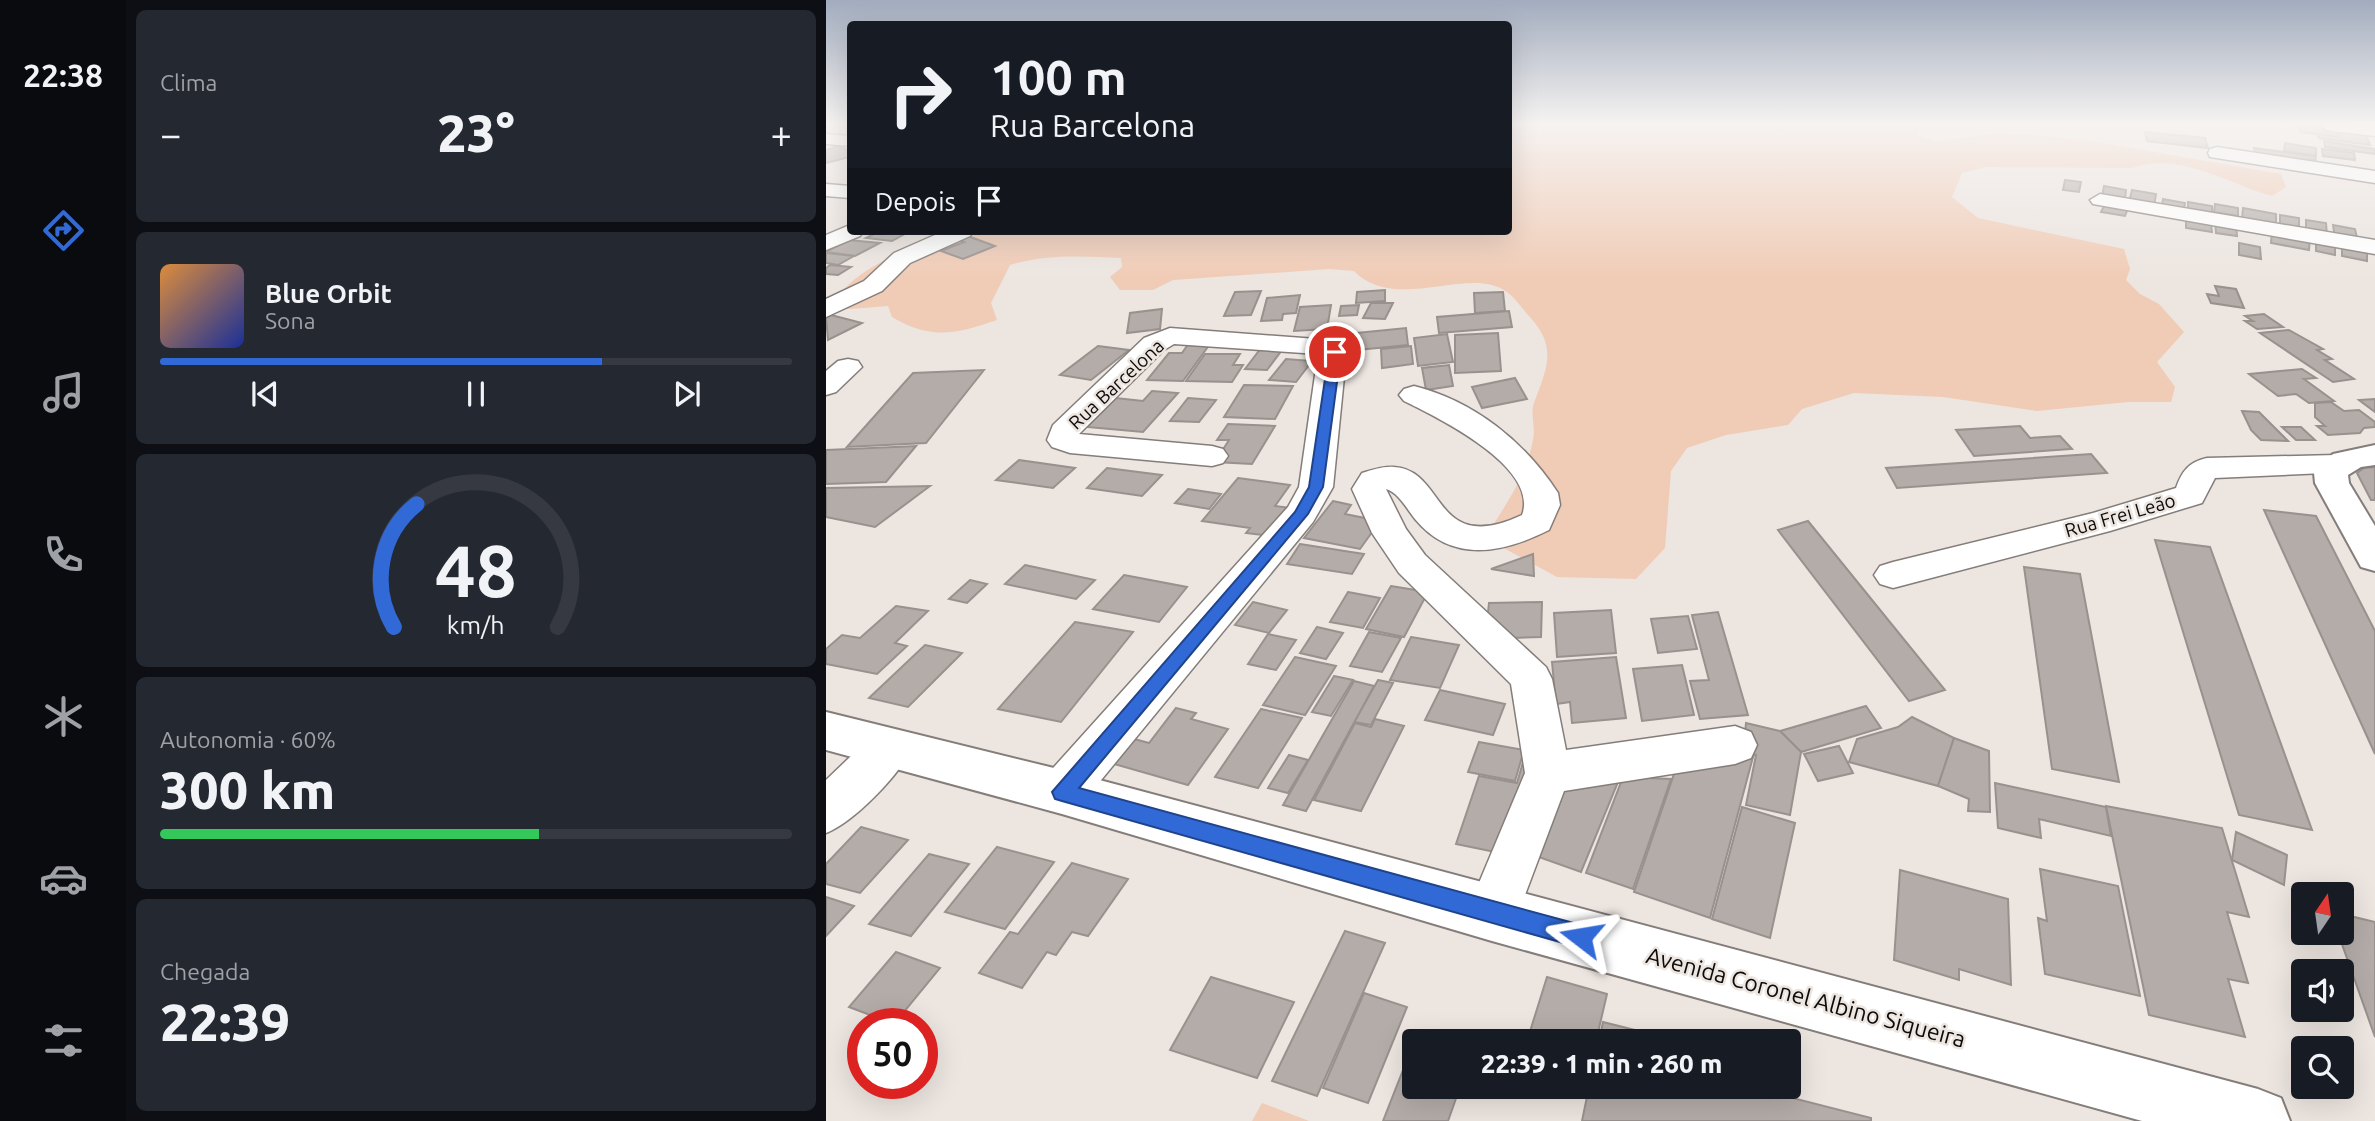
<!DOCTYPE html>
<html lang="pt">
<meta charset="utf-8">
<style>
body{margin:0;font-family:Ubuntu,sans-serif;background:#242831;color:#f1f3f6;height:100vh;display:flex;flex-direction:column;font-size:26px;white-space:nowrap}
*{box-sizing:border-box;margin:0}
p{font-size:23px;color:#9ea1a6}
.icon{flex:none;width:38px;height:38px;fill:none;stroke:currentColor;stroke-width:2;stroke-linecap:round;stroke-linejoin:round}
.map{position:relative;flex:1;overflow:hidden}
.side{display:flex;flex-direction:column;gap:10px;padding:10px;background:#0d0f14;width:700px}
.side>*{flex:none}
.hud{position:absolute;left:21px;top:21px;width:665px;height:214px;border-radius:7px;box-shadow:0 7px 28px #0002;background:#171b24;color:#f1f3f6;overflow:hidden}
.needle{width:46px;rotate:13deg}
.tools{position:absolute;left:1465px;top:882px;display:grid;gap:14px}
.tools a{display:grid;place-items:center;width:63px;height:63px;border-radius:7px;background:#171b24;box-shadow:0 7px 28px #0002;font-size:35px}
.speed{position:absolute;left:21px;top:1008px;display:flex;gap:14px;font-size:35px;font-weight:700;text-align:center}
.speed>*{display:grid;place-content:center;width:91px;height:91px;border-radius:50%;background:#171b24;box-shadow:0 7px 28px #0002;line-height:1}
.speed .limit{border:10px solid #d22;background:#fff;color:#111}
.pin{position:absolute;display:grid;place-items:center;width:60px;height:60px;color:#fff;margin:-30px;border:4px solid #fff;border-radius:50%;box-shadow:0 2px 7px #0007}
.me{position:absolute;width:77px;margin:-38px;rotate:284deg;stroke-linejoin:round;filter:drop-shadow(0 0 5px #0008)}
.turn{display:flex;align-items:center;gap:24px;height:147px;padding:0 28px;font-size:32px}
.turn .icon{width:91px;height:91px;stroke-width:2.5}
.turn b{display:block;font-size:49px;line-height:60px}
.then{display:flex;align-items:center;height:66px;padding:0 28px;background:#0003;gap:14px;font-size:26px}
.big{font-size:52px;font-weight:800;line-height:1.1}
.side .tile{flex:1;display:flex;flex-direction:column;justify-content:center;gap:10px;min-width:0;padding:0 24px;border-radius:10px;background:#242831}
.side .dial{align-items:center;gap:0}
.dial svg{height:182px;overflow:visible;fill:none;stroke:#363941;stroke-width:7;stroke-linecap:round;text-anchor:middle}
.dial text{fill:#f1f3f6;stroke:none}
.song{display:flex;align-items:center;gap:21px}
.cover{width:84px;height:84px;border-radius:10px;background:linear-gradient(135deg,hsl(30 70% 55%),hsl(230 70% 35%))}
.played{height:7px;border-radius:4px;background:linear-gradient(90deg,#3169d7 70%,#363941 70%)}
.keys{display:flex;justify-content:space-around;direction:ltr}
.heat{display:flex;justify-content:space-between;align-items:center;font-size:38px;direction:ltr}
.charge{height:10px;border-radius:5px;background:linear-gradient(90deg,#34c759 60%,#363941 0)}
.trip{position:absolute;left:576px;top:1029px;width:399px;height:70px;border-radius:7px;background:#171b24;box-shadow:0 7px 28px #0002;font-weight:800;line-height:70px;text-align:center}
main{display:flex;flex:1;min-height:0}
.menu{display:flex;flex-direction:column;width:126px;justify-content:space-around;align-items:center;background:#090b0e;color:#9ea1a6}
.menu .icon{width:49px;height:49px}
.menu .selected{color:#3169d7}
.menu b{font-size:32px;color:#f1f3f6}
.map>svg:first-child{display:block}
.green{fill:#f0cbb5}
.building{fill:#b3aca8;stroke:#98918d;stroke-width:2}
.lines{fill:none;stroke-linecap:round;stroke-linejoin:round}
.minor-casing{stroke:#847d7a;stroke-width:3}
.major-casing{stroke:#847d7a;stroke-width:4}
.minor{fill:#fff;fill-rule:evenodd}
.major{fill:#fff;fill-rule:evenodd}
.route{fill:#3169d7;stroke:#20448c;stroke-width:2}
.labels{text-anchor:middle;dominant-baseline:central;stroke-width:5;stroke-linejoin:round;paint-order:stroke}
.street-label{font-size:19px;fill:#0d0b09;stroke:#ece5e0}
.near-street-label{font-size:23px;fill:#0d0b09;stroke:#ece5e0}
</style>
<main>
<nav class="menu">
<b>22:38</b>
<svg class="icon selected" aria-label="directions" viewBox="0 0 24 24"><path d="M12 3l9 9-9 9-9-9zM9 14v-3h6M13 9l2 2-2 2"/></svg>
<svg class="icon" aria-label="music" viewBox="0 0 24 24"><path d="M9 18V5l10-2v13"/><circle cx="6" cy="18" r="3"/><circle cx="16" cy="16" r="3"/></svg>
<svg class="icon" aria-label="phone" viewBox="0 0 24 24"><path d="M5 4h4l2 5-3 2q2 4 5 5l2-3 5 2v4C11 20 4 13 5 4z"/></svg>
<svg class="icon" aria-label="climate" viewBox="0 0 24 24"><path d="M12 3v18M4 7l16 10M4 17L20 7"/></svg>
<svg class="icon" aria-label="car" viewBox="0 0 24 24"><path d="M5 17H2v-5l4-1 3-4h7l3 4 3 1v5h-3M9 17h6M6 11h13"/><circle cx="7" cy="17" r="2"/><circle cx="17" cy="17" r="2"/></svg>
<svg class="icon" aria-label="filters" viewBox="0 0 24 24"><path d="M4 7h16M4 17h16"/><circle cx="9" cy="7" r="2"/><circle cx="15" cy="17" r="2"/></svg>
</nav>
<section class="side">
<div class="tile"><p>Clima</p>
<div class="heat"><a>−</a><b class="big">23°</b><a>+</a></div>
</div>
<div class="tile">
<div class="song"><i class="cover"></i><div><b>Blue Orbit</b><p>Sona</p></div></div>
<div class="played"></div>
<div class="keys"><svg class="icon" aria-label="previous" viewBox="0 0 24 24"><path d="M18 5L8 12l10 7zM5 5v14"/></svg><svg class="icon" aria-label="pause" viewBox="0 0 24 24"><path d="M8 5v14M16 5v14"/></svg><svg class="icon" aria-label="next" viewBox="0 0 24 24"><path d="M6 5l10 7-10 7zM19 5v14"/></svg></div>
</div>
<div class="tile dial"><svg viewBox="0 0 100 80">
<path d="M14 69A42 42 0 1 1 86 69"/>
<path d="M14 69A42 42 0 0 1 24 15" stroke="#3169d7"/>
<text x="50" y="56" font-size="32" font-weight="700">48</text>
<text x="50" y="72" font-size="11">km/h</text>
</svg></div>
<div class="tile"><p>Autonomia · 60%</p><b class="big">300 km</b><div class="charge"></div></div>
<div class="tile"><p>Chegada</p><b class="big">22:39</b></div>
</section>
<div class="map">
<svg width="1549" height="1121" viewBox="0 0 1549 1121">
<rect width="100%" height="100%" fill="#ece5e0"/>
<g class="green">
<path d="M683,124H1095L1091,135L1111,142L1171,133L1208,135L1277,143L1455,174L1460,187L1446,196C1398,182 1355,152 1305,168L1159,167L1136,173L1126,197L1152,218L1298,249L1304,269L1300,280L1314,294L1333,304L1358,332L1331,362L1349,387L1345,402H1302L1211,411L1117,397L1028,393L976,409L962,425L900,435L861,448L845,471L839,548L810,579L731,577L674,546L669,522C686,495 701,472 707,440C710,428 704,414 708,403C721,368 732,347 703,316C696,308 689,298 681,292C644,264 570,314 528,271L504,269L347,280L327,290H294L284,277L296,267L295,258C258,256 219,254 184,265L165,303L171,320C131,334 104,340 66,317L62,306L24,309L6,306C25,268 87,247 125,231H682Z"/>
<polygon points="436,1103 483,1121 426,1121"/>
</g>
<g class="building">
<polygon points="1472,124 1502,126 1504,131 1512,132 1514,137 1474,132"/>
<polygon points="1511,128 1539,132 1544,145 1493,138 1492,134 1514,137"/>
<polygon points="1319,132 1379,138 1382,148 1321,141"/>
<polygon points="1498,141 1549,149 1549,154 1499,147"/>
<polygon points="1459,143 1490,148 1490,156 1458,151"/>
<polygon points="12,146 24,151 24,157 0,163 0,150"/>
<polygon points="1428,148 1489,156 1490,161 1485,160 1487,165 1430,157"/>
<polygon points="1496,149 1528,153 1529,160 1497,156"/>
<polygon points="1239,180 1255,182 1253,192 1237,190"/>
<polygon points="1278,186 1300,190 1299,200 1276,197"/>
<polygon points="1306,190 1330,194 1328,206 1303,202"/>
<polygon points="1337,199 1359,203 1358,210 1336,206"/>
<polygon points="1280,202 1303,206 1299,216 1275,212"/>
<polygon points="1362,202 1386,206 1386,215 1362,211"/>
<polygon points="1389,204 1412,208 1412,216 1388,212"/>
<polygon points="1417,208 1450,214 1450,225 1416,219"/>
<polygon points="1454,215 1473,218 1473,232 1454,229"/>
<polygon points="1360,220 1385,224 1386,232 1360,228"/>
<polygon points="1480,220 1500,223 1501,236 1480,233"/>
<polygon points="1389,221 1410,224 1411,236 1390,233"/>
<polygon points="1507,225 1529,229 1532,242 1509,238"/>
<polygon points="1446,230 1484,237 1483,250 1445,243"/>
<polygon points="54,231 84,231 66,241 40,238"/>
<polygon points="139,235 169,246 137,259 115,251 138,242 129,239"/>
<polygon points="1490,239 1509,242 1509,255 1490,251"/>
<polygon points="22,240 54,243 29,256 0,252"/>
<polygon points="1413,243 1434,247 1435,259 1413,255"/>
<polygon points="1516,245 1541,250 1541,261 1516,256"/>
<polygon points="0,253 28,256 12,265 0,263"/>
<polygon points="4,265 25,267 12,275 0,274 0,268"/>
<polygon points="1389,286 1410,289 1418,308 1385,303 1381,294 1393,296"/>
<polygon points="559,290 559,301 530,303 531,292"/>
<polygon points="435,291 425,315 398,316 409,292"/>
<polygon points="677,292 679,311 649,313 648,293"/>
<polygon points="474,295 470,313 457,314 456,320 435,321 441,298"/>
<polygon points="545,303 567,303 559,319 537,318"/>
<polygon points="505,305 501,329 468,331 474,307"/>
<polygon points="533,305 531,315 513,316 515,306"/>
<polygon points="336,309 334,329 301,333 304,313"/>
<polygon points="683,311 686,327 613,333 611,317"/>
<polygon points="1438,314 1457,327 1431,329 1419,321 1427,321 1419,316"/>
<polygon points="5,315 36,323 2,340 0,318"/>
<polygon points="580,328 582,345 532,350 531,333"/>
<polygon points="1463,330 1497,349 1491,350 1506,359 1499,360 1528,379 1507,382 1434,333"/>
<polygon points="672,333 675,371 629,373 629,335"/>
<polygon points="621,334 627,362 592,366 588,338"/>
<polygon points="363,343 384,344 357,381 321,380 343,353 356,353"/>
<polygon points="272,346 303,350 265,380 234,375"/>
<polygon points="585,346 587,364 556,368 555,349"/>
<polygon points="435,348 456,350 441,370 419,369"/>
<polygon points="379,354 414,354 407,365 417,365 406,382 360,381"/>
<polygon points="460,359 486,361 470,382 443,380"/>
<polygon points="623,365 627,386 600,390 596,368"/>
<polygon points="1476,369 1490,378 1478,379 1508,401 1483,403 1470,394 1452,396 1423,374"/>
<polygon points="158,370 100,443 21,447 87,373"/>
<polygon points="689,378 701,399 656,408 646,387"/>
<polygon points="418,385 467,386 449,419 398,417"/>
<polygon points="326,391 352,393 317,432 261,427 290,398 317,401"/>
<polygon points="362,398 390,400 373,422 344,421"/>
<polygon points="1549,399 1549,412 1533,400"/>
<polygon points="1505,402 1518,411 1533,410 1549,422 1549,427 1538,428 1534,433 1502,435 1491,426 1499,426 1489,417 1489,403"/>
<polygon points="1416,411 1433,412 1462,441 1435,440 1425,430"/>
<polygon points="402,424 449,426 426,464 389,462 403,440 391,440"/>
<polygon points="1194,426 1204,438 1234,436 1246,449 1148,456 1130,430"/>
<polygon points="1456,427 1475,427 1489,440 1470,440"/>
<polygon points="90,446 60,482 0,484 0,450"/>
<polygon points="1265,454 1281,473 1071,488 1060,468"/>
<polygon points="193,460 249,468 227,488 170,480"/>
<polygon points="1549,467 1549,500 1545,500 1531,473 1538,468"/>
<polygon points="281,468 336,475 316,496 261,488"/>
<polygon points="412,478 464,485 449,506 465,508 445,536 420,533 424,528 376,521"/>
<polygon points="104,486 49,527 0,517 0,488"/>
<polygon points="362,489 395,494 383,509 349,503"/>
<polygon points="507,501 525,505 519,514 554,521 534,549 478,538"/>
<polygon points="1438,510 1490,516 1549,631 1549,754"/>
<polygon points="982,521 1119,690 1083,701 952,530"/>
<polygon points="1329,540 1384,547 1486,830 1413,815"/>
<polygon points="474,544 538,554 526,574 461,564"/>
<polygon points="707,554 708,576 665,569"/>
<polygon points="199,565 269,580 250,599 179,584"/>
<polygon points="1198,567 1254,574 1293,782 1226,769"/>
<polygon points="298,575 361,587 333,622 267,609"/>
<polygon points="144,580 161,584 141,603 123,599"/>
<polygon points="565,586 602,592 578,637 540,629"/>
<polygon points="522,592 554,598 537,628 504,622"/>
<polygon points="427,602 461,610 443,633 409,625"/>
<polygon points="716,602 715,637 685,638 661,622 663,603"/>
<polygon points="70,606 102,611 69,643 81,646 51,674 0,664 0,649 16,635 34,638"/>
<polygon points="785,610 790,653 731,657 728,613"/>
<polygon points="892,612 922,715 874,719 864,681 883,680 866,615"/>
<polygon points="862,616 871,649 832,653 825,619"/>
<polygon points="249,622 307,632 235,722 172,709"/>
<polygon points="491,627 517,633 500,659 474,653"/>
<polygon points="543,632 575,638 556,672 524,666"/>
<polygon points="442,634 470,640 450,670 422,664"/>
<polygon points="585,637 633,645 614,688 564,680"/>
<polygon points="99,645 136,653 82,707 43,698"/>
<polygon points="469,657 510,666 479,715 437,705"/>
<polygon points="790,657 800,718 746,723 744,702 730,704 726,662"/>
<polygon points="856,665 868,715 816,721 807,669"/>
<polygon points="508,676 527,680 505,716 486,712"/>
<polygon points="552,680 567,683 545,725 528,722"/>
<polygon points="528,681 548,686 480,811 457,805"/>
<polygon points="614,690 679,704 667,735 599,720"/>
<polygon points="1040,706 1055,728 975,752 954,731"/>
<polygon points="350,708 370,713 365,719 402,729 362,785 288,764 308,739 323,743"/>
<polygon points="435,709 476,718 432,788 389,777"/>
<polygon points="1086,717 1128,738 1112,786 1023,762 1031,739 1072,727"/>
<polygon points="549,719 578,726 535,811 488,800 529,723 545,727"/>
<polygon points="920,723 954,731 975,752 964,815 920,805 930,755 917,754"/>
<polygon points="1128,738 1163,751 1164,812 1142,811 1143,799 1112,786"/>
<polygon points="653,742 698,750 689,781 642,772"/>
<polygon points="1013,746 1027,773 992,781 978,754"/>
<polygon points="463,755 482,760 462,793 442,788"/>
<polygon points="699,755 713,758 684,855 630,844 653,776 691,783"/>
<polygon points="927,757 884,918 808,892 850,768"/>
<polygon points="797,777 845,779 807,889 760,873"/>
<polygon points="741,781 792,782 755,872 707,855"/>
<polygon points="1169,783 1280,807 1285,836 1213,819 1215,838 1172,828"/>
<polygon points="1280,806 1396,828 1423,917 1401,912 1422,983 1402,979 1419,1037 1323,1015"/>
<polygon points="916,807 969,823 944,938 886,919"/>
<polygon points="35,827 82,840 34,893 0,884 0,864"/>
<polygon points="1410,832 1461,855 1458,885 1406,860"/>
<polygon points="171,847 228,862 179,929 119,912"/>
<polygon points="103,854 143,864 85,936 43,924"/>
<polygon points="246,863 302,879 262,936 246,932 230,955 221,952 196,988 153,973 184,932 192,934"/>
<polygon points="1214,869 1292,886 1314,996 1219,974 1212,918 1221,921"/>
<polygon points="1074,870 1182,899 1185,985 1133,969 1133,980 1068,960"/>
<polygon points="0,897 28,906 0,936"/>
<polygon points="1516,914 1549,922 1549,1037 1512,933 1516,933"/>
<polygon points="519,931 559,943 491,1096 446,1081"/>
<polygon points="70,952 114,968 68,1024 23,1007"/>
<polygon points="385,977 468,1002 431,1078 344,1050"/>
<polygon points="721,977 781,994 770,1041 701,1041"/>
<polygon points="538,993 581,1007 542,1103 497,1088"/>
<polygon points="777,1022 853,1041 773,1041"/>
<polygon points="588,1042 588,1087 634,1087 622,1121 557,1121"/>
<polygon points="763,1087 924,1087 1045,1118 1045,1121 756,1121"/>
</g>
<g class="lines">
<defs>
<g id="minor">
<polygon points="1498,124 1549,126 1549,136 1506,131 1500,130"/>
<polygon points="0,134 24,136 24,146 0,144"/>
<polygon points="1391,147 1549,171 1549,183 1384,157 1382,153 1384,149"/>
<polygon points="0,184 24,186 24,198 0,196"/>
<polygon points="1274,194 1549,240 1549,254 1267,204 1264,200"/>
<polygon points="24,225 24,231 37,231 34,236 0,250 0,235"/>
<polygon points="118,231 147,231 144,236 84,263 56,291 0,317 0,299 38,281 68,253"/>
<polygon points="344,328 517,341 521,347 507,487 487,522 253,807 236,813 219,807 213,792 219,777 462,507 473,487 492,354 348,344 338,350 253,434 386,446 397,449 402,456 397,463 386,466 244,453 226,447 221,440 227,425 318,338"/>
<polygon points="22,359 32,361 36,367 10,392 0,395 0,371 12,361"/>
<path d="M588,386C648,401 699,442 732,493L734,505L723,530C677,553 626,564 589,519C581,509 572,492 560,489L580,529L599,555L720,667L726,679L740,750L909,726L925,732L931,745L925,758L909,764L738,791L685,932L666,940L647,932L640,914L699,773L685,684L573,573L546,533L526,489L536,473C546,470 558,466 568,467C621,470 606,557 696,515C714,467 611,417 578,401L573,395L578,389Z"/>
<path d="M1510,455L1521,458L1526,465L1521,472L1389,478L1376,503L1284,531L1067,588L1054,584L1048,575L1054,566L1067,562L1267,513L1350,488C1356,471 1363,462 1381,458Z"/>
<path d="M63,730L79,735L86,749C72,776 28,822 0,833V780L47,735Z"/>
</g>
<g id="major">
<polygon points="1549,445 1549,465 1535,467 1522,475 1523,483 1549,526 1549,571 1535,567 1489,483 1488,473 1507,454"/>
<polygon points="0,712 236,770 1432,1089 1455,1098 1464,1121 1316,1121 666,941 236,814 0,750"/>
</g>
</defs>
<use href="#minor" class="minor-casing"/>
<use href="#major" class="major-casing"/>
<use href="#minor" class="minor"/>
<use href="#major" class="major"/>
</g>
<linearGradient id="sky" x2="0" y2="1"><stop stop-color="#a2acbe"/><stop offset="0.44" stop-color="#f6f3f1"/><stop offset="1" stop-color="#f6f3f1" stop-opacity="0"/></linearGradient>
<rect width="1549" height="281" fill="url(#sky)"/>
<polygon class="route" points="509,348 515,352 497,487 482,514 253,788 755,925 763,928 767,937 763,945 755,948 236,801 229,799 226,792 469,512 483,487 503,352"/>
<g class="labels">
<g class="street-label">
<text transform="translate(290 384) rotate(-43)">Rua Barcelona</text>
<text transform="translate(1294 515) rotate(-16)">Rua Frei Leão</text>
</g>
<g class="near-street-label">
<text transform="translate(980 997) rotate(15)">Avenida Coronel Albino Siqueira</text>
</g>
</g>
</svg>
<div class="tools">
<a><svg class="needle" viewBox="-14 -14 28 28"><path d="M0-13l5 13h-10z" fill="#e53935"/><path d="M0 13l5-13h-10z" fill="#9ea1a6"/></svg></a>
<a><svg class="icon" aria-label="sound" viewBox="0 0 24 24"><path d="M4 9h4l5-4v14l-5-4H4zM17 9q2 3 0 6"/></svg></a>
<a><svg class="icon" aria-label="search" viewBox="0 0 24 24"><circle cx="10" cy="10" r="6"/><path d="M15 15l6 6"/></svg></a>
</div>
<div class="speed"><div class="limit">50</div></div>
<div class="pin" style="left:509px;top:352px;background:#d93025"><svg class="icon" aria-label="arrive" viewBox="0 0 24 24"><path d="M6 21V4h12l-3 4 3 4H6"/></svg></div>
<svg class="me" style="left:755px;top:937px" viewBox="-20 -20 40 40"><path d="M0-17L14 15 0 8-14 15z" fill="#3169d7" stroke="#fff" stroke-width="4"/></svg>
<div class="trip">22:39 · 1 min · 260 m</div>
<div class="hud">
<div class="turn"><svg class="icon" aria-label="right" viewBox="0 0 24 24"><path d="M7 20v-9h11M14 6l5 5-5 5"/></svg><div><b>100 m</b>Rua Barcelona</div></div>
<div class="then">Depois<svg class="icon" aria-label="arrive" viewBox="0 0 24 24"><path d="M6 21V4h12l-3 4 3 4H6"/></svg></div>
</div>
</div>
</main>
